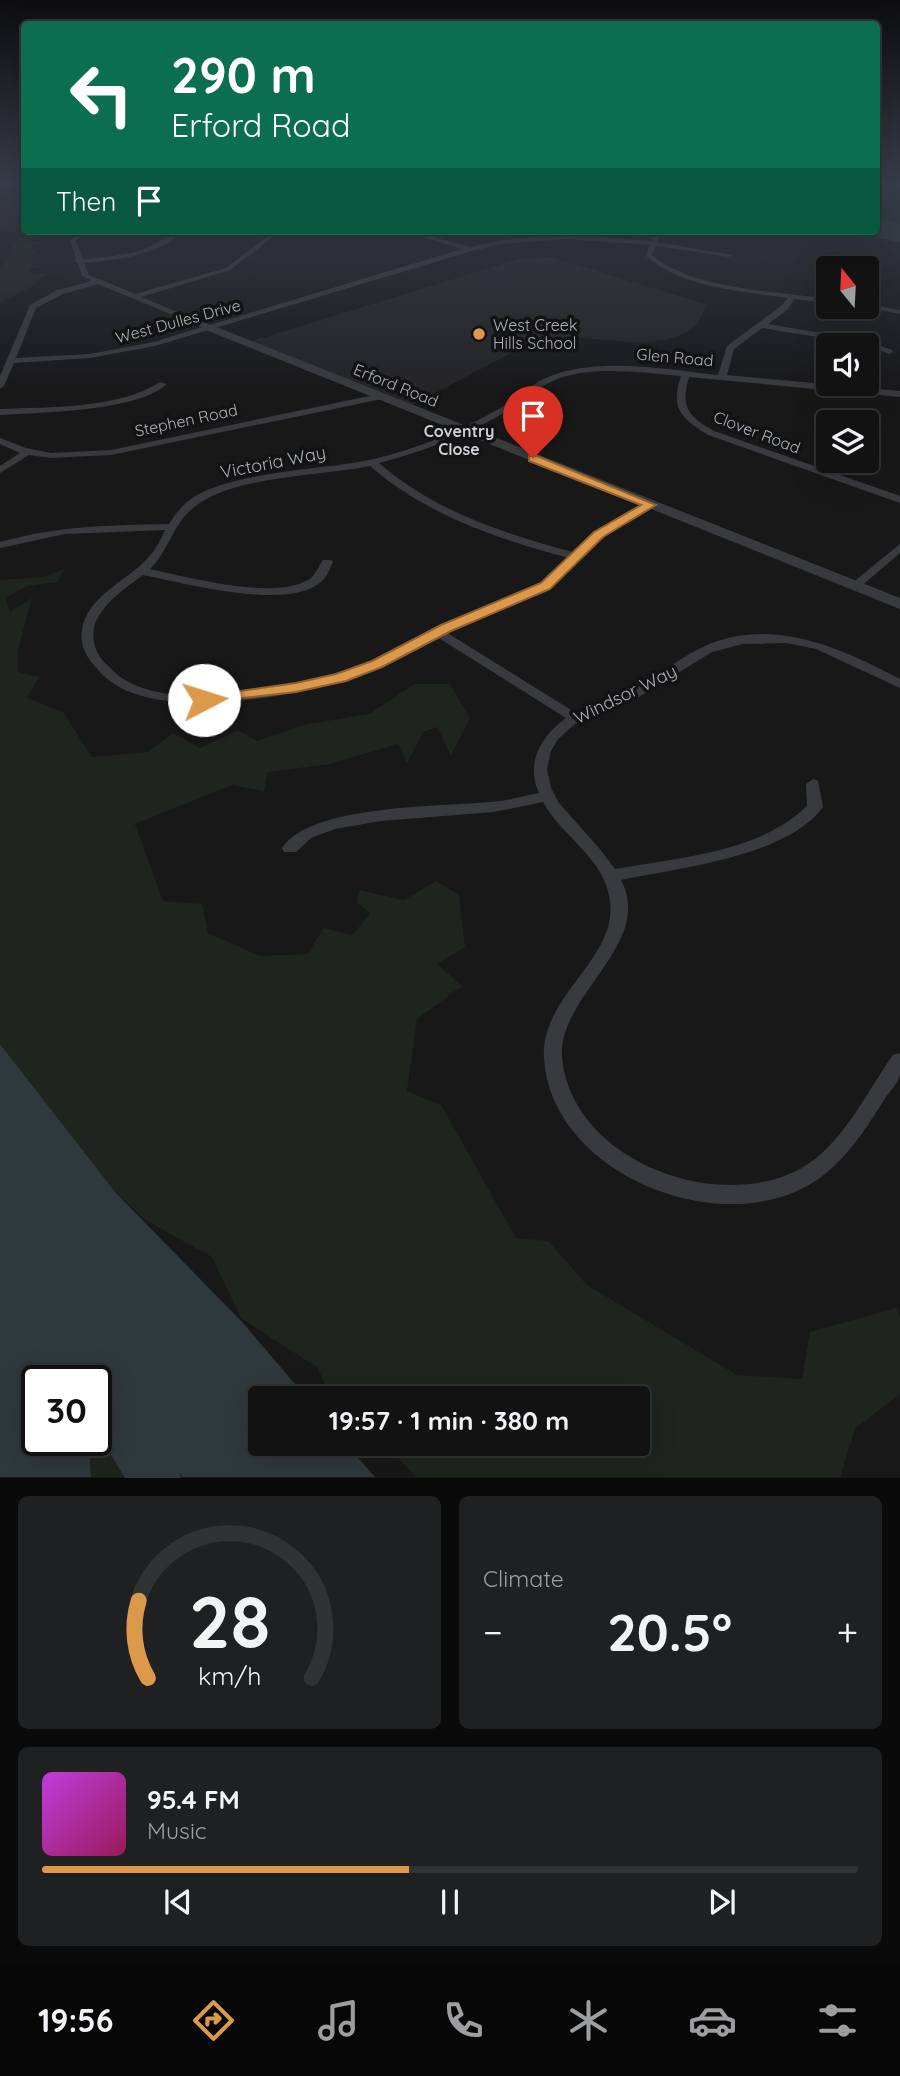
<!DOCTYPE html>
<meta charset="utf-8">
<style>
body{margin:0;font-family:Quicksand,sans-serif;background:#1f2021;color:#f1f3f6;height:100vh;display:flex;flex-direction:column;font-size:26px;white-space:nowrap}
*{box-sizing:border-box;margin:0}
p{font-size:23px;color:#9c9ea0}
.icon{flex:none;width:38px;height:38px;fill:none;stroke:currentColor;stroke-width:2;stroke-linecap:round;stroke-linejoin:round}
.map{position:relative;height:1478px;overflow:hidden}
.sheet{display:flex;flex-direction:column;gap:18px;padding:18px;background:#0a0a0a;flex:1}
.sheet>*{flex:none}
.guide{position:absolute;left:21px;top:21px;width:859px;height:214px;border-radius:7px;box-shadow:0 7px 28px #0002,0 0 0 2px #313233;background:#0b6e4f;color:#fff;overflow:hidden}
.needle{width:46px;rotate:342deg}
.controls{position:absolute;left:816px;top:256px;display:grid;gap:14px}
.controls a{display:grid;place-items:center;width:63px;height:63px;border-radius:7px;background:#121213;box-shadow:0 7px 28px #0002,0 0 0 2px #313233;font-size:35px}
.speed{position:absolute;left:21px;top:1365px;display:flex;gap:14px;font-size:35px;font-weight:700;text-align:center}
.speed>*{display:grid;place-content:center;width:91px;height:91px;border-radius:50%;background:#121213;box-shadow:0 7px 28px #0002,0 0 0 2px #313233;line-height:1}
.speed .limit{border:4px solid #111;border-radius:10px;background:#fff;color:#111}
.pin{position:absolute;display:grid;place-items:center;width:60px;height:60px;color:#fff;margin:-72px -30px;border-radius:50% 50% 50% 0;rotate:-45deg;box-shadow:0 0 7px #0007}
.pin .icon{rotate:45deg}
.me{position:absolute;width:77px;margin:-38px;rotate:85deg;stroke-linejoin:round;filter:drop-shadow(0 0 5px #0008)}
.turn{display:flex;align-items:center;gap:24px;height:147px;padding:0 35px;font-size:32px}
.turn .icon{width:91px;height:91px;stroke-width:2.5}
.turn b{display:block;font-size:49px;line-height:60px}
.then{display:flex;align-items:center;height:66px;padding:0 35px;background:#0003;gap:14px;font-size:26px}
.big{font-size:52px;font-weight:700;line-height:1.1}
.sheet .widget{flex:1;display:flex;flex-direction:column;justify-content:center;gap:10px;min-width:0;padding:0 24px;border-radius:10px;background:#1f2021}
.sheet .dial{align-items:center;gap:0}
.dial svg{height:182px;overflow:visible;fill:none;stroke:#313233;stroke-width:7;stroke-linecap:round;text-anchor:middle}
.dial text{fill:#f1f3f6;stroke:none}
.song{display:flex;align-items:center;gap:21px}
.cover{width:84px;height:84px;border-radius:10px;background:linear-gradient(135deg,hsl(290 70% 55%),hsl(330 70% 35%))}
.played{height:7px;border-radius:4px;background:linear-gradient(90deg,#dd994b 45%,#313233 45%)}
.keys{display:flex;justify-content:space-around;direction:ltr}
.heat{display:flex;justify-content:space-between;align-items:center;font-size:38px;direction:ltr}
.sheet .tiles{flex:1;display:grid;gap:18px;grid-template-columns:1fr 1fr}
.widget:last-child{grid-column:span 2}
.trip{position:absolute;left:248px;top:1386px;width:402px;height:70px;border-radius:7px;background:#121213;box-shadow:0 7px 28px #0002,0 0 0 2px #313233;font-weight:700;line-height:70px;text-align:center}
.tabs{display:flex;height:112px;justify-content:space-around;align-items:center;background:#070708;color:#9c9ea0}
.tabs .icon{width:49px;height:49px}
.tabs .selected{color:#dd994b}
.tabs b{font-size:32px;color:#f1f3f6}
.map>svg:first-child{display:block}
.built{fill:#242426}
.green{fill:#1e241e}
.water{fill:#2f383c}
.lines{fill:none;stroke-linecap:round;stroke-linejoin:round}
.river{fill:#2f383c;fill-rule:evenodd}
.minor{fill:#393a3e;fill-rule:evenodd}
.tertiary{fill:#393a3e;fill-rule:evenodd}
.route{fill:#dd994b;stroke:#906331;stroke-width:2}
.poi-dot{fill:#dd994b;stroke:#131314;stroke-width:2.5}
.labels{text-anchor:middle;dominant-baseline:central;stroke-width:7;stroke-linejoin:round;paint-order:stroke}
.far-street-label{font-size:16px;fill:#abb1b7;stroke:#131314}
.far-poi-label{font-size:16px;fill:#abb1b7;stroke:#131314;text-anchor:start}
.far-neighbourhood-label{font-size:16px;font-weight:bold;fill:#cccfd4;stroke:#131314}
.street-label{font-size:18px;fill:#abb1b7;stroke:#131314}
</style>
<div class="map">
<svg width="900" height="1478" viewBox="0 0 900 1478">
<rect width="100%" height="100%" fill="#181819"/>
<polygon class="built" points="551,257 708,305 695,326 679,336 665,340 641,343 571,337 530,343 411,406 252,341 519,259"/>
<g class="green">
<polygon points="891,185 900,185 900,224 877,219 877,188"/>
<polygon points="25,236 25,241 45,242 33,245 31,249 38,252 32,255 32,266 63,264 29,268 32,274 65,272 44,275 33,286 0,303 0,268 10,255 15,241"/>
<polygon points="64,569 58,582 27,586 5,598 10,612 32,598 18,650 18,672 39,677 27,698 63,712 92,757 148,752 173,733 200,748 238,730 257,741 303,725 369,714 415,684 450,684 470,718 451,755 437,727 423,732 407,763 398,744 330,764 268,772 264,791 232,785 135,824 163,901 202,904 208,933 260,956 307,954 324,928 352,935 370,914 357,902 359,890 404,900 436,881 459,895 465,947 437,964 462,986 417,1019 407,1091 441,1105 516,1238 548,1241 587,1285 737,1375 802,1379 810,1332 896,1308 900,1315 900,1394 855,1429 840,1477 416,1477 395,1455 369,1444 639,1444 639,1398 330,1398 318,1368 241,1318 212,1257 147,1221 116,1193 0,1044 0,580 44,577"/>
<polygon points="105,1371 182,1477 91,1477 89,1448 75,1440 96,1440 96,1381 76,1381"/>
</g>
<g class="water">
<polygon points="877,219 900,224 900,242 844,231 877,231"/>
<polygon points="0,1044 116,1193 243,1323 307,1398 261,1398 261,1444 346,1444 375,1477 182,1477 104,1371 76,1381 37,1381 37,1440 75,1440 89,1448 91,1477 0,1477"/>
</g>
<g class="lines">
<polygon class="river" points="96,1357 114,1364 174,1459 181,1478 125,1478 96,1430 96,1381 71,1381 78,1364"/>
<g class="minor">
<polygon points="877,185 887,185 884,187"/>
<path d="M80,231H87L76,241L83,259C103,257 125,256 144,249C157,244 171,231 184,231C156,256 121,259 84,263L89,275L135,294L226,268L274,231H281L230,270L141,297L210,325L462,249L402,231H412L470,247L502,240L566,235L651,241L656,231H662L657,242L732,255L729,257L656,246L652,255C694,290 775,291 828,299V303L795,299L787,310L768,324L862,340L892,350L893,352L889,354L866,345L762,328L734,349L727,375L900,391V397L689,377C680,408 689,416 714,431L900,496V503L708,435C681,418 670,408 681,376C643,373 601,366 563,377C539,384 525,402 504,413C466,435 422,452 379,463C434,511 505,534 573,552C587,537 635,501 655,503V507L604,536L589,548L558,582L542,593L446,632L576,713C594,704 613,699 631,690C657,677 679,658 705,646C772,616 841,648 900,679V688L816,649L786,643L743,644L712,652L639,697L575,724L558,739L551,751L547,769L551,788L559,803L599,848L615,869C680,857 758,853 807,806L806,784L813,779L818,781L823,807C787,857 678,868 621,880C655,944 557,995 562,1058C572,1160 716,1214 800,1169C842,1146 866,1093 893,1055L900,1053C900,1060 900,1068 900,1074C899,1082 891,1090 886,1097C870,1122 854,1148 832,1168C743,1251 551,1181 544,1058C540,996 618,959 610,901C605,858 562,837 543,802L494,812L381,821L335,829L311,838L296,852H284L282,848C312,804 440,807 490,802C507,801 523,796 539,793C525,763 541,736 566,718L437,637C412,650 387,665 361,675C301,697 153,724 104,676C91,663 79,650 82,630C86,598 124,582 145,561C154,552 160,542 165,530L65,534L0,548V542C56,526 111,525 169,524C176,513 183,504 194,497C235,471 325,470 374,459C416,449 460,431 497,410C527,393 533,378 571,370C618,360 670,370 718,375L727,346L781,306L788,298C741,291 683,288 646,256L649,245L566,239L502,244L472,251L155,346L90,358L14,363L4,386L0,389V376L30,305L57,290L92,281L82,276L78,263L75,261L76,259L70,241ZM98,284L202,327L154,342L90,354L16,358L36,308L63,294ZM370,466C426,515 498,539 569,558C534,598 490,604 444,624C417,636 391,653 364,665C328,680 288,687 250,692C210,697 156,701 120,677C115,673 110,667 105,663C93,651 90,633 97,619C107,600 127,587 143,575C183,583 291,612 322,581C327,577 330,568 333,562L331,560H323C319,565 316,574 311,578C279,602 188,577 150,569C168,552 173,524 193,508C230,476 322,476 370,466Z"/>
<polygon points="866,304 900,310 900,314 860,306 866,306"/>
<path d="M160,382L167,384C136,412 42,412 0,415V409C48,407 119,409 160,382Z"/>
<polygon points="379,394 382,395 382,399 111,455 51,458 29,455 0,473 0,466 20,453 0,444 0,438 26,448 51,453 111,450"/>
<polygon points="900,544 900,553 859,588 851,588 851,584"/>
</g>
<polygon class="tertiary" points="206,326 214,326 900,598 900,609 206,330"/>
</g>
<linearGradient id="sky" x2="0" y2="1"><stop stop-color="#0d0d0e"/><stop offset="0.47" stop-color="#373d49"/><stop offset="1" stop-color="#373d49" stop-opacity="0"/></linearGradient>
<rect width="900" height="392" fill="url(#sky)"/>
<polygon class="route" points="529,456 537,456 656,505 603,537 550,589 451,631 382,667 346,681 296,692 198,703 196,700 204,696 296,683 336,674 372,661 441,625 541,583 594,532 641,505 529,461"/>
<circle class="poi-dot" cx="479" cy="334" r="7"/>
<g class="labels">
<g class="far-street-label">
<text transform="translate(178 321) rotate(-15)">West Dulles Drive</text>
<text transform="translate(675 357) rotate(5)">Glen Road</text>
<text transform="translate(396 385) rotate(22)">Erford Road</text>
<text transform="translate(186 420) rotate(-12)">Stephen Road</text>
<text transform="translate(757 432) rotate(21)">Clover Road</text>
</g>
<g class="far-poi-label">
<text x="493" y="325">West Creek<tspan x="493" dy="18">Hills School</tspan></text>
</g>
<g class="far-neighbourhood-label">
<text x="459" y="431">Coventry<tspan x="459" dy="18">Close</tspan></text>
</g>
<g class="street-label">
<text transform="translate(273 462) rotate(-11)">Victoria Way</text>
<text transform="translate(625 694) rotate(-26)">Windsor Way</text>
</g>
</g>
</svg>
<div class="controls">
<a><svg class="needle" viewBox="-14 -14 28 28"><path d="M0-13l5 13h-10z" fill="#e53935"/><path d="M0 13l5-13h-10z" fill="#9c9ea0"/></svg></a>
<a><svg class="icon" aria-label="sound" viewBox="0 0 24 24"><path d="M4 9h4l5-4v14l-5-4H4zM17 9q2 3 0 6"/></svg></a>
<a><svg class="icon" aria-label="layers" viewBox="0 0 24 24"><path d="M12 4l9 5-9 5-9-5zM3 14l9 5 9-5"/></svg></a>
</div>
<div class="speed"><div class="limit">30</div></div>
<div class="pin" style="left:533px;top:458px;background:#d93025"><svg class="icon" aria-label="arrive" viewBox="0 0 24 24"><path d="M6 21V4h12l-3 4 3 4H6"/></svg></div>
<svg class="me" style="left:204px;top:700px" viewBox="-20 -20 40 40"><circle r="19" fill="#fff"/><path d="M0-13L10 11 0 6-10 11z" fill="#dd994b"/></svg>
<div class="trip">19:57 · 1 min · 380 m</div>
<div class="guide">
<div class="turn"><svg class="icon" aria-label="left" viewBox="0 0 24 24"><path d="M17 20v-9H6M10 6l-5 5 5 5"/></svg><div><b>290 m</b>Erford Road</div></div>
<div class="then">Then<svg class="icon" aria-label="arrive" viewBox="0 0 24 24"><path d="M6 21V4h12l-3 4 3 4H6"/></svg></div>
</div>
</div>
<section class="sheet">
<div class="tiles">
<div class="widget dial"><svg viewBox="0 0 100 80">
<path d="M14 69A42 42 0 1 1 86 69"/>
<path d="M14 69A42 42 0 0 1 10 35" stroke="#dd994b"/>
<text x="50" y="56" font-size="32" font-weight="700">28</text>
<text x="50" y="72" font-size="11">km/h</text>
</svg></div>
<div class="widget"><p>Climate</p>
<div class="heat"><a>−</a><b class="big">20.5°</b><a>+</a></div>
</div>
<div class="widget">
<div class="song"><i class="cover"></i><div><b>95.4 FM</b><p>Music</p></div></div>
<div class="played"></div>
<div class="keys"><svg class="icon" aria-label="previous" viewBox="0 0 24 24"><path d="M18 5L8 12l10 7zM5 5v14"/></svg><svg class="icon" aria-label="pause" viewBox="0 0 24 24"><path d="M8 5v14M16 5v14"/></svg><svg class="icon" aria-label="next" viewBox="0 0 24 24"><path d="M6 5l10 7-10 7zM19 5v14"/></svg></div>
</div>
</div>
</section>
<nav class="tabs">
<b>19:56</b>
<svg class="icon selected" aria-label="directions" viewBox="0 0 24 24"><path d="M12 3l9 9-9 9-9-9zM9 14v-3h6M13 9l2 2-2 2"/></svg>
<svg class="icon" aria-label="music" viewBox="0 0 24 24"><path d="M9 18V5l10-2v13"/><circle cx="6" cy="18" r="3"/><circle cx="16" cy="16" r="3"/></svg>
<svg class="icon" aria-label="phone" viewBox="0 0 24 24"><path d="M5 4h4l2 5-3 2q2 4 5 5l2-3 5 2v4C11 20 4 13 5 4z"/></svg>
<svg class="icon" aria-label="climate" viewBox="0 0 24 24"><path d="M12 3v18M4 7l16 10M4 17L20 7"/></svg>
<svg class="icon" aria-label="car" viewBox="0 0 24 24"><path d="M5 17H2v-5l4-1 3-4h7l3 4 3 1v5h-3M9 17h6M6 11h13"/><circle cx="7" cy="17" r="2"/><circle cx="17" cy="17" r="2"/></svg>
<svg class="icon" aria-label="filters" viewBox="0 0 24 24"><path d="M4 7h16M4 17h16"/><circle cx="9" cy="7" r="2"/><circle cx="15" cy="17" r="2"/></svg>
</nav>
